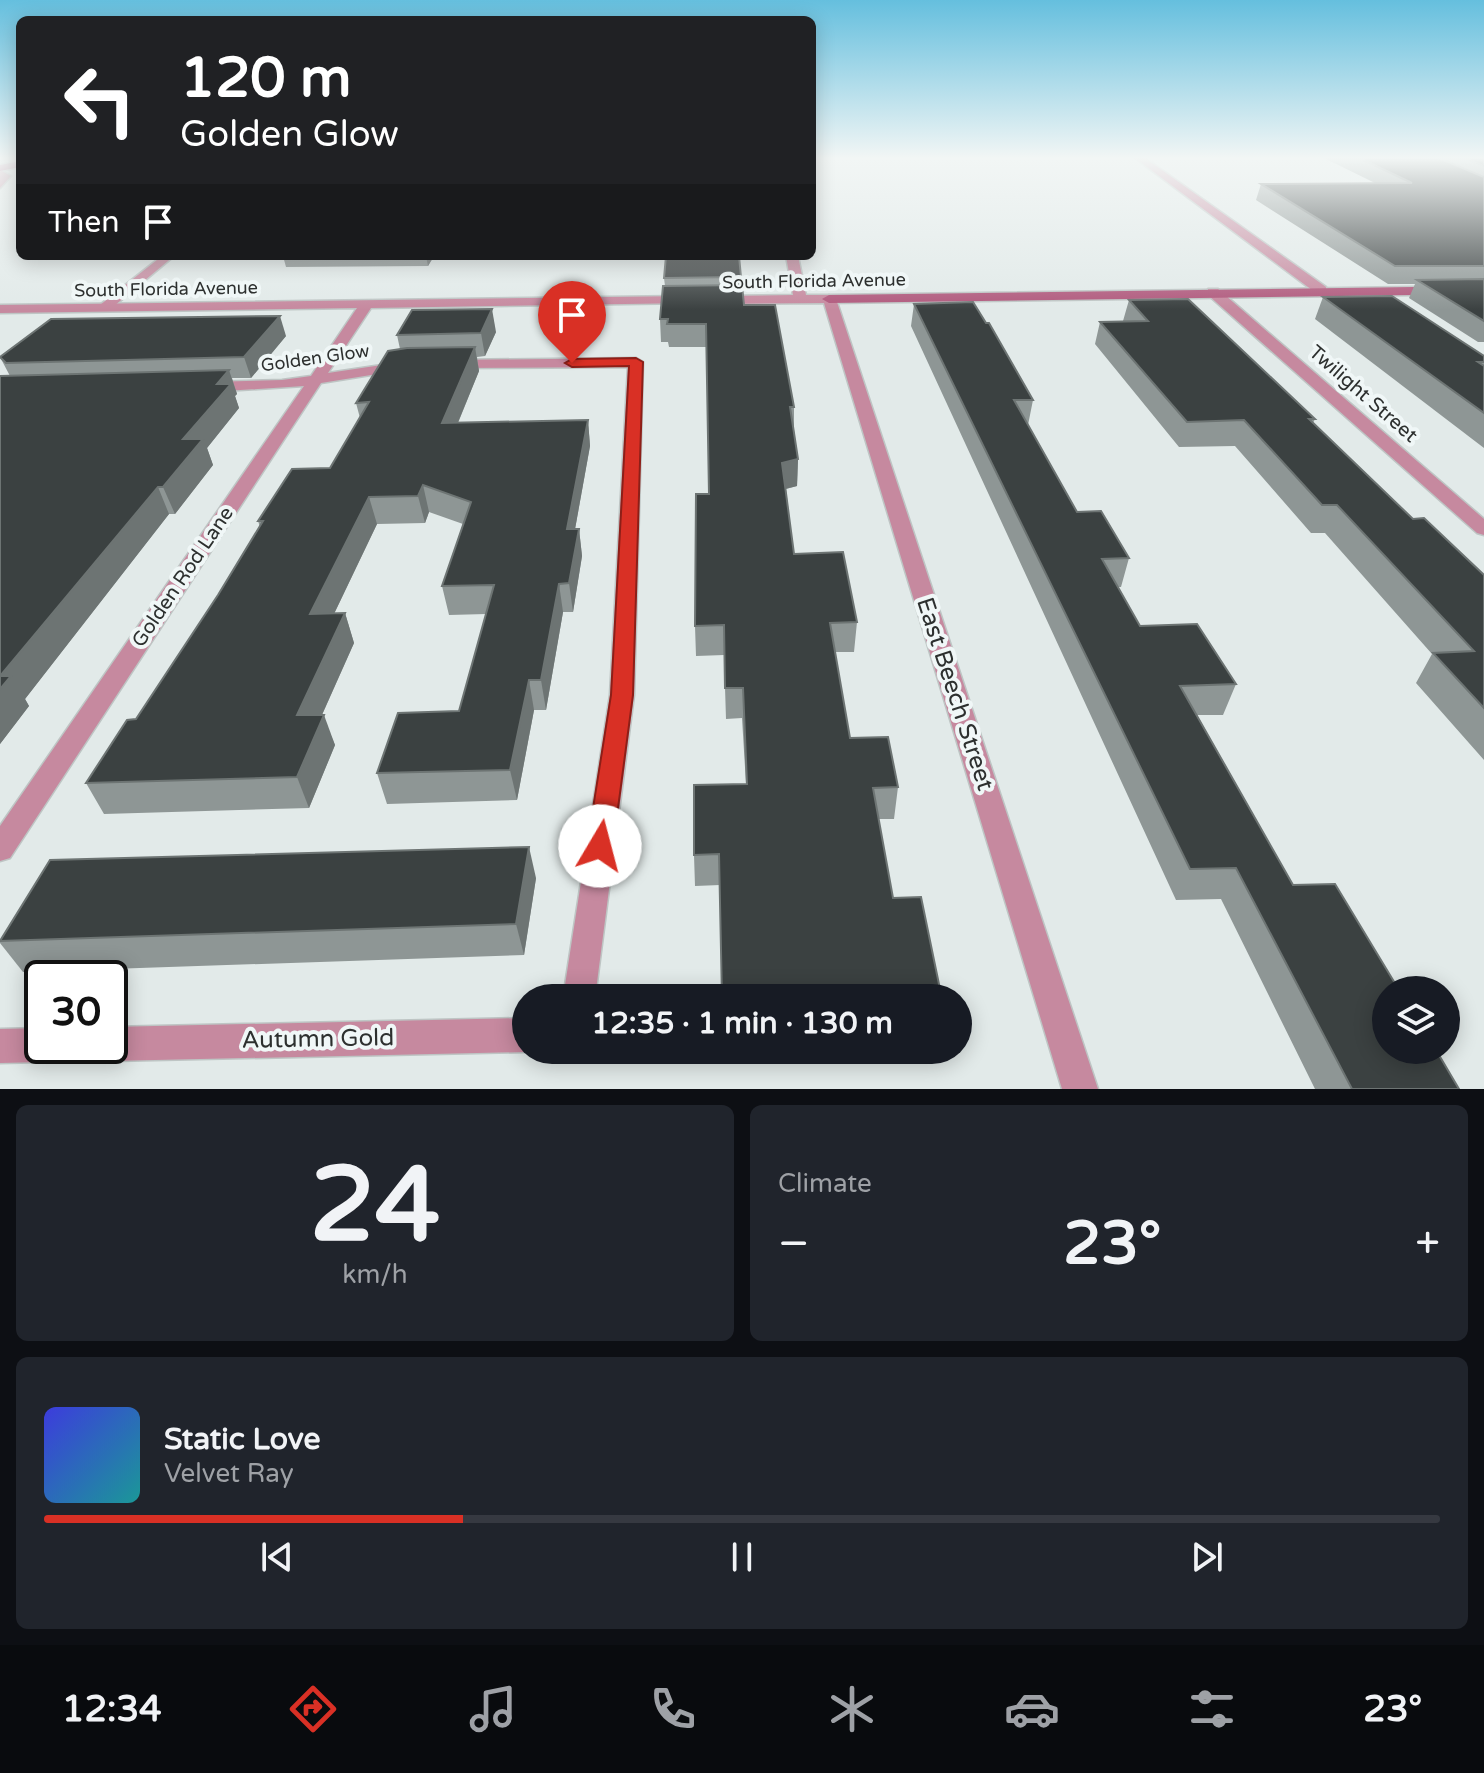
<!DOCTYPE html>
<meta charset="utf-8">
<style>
body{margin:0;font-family:"Varela Round",sans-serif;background:#20242c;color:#f1f3f6;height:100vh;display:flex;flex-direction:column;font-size:30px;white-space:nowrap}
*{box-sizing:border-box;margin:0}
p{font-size:26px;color:#9ea1a6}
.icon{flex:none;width:44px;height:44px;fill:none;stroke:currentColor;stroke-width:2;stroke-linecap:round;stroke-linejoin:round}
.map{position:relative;height:1089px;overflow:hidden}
.panel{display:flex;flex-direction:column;gap:16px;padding:16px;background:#0d0f14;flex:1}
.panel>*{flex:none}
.guide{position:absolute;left:16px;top:16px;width:800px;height:244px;border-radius:12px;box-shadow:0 4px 20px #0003;background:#202124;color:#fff;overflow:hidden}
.controls{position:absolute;left:1372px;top:976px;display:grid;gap:16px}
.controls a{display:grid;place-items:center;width:88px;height:88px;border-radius:50%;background:#171b24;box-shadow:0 4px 20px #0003;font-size:40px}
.speed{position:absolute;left:24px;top:960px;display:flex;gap:16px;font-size:40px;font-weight:700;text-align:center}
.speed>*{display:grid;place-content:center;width:104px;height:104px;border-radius:50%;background:#171b24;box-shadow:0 4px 20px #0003;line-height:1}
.speed .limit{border:4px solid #111;border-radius:12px;background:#fff;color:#111}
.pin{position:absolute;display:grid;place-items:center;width:68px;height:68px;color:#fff;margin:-82px -34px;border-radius:50% 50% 50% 0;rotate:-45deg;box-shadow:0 0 8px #0007}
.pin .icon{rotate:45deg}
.me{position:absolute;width:88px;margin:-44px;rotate:8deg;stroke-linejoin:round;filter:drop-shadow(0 0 6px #0008)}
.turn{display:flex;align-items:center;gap:28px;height:168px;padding:0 32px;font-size:36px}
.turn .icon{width:104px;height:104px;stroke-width:2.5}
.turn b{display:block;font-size:56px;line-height:68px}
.then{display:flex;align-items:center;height:76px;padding:0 32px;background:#0003;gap:16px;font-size:30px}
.big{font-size:60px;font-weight:800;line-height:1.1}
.panel .card{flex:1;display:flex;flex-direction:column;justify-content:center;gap:12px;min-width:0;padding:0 28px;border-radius:12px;background:#20242c}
.panel .dial{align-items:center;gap:0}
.dial b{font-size:104px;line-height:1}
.song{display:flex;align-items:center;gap:24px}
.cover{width:96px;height:96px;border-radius:12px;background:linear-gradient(135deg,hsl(240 70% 55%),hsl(180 70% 35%))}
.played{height:8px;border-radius:4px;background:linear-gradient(90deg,#d93025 30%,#363941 30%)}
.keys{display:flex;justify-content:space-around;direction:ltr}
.heat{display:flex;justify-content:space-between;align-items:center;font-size:44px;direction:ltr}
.panel .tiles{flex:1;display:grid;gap:16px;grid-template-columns:1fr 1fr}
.card:last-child{grid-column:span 2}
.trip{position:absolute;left:512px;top:984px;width:460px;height:80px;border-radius:40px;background:#171b24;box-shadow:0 4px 20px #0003;font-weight:800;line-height:80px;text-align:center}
.tabs{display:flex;height:128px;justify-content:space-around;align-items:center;background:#090b0e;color:#9ea1a6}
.tabs .icon{width:56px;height:56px}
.tabs .on{color:#d93025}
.tabs b{font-size:36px;color:#f1f3f6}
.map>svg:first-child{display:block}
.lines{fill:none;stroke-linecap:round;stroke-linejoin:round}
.lane-casing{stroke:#bec5c4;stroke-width:3}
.street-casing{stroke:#bec5c4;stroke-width:3}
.secondary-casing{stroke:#bec5c4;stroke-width:3}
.primary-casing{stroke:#bec5c4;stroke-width:3}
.lane{fill:#c6899f;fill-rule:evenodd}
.street{fill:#c6899f;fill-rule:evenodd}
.secondary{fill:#b0587c;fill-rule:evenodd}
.primary{fill:#9d3163;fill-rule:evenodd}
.wall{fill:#8e9695}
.shaded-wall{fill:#6d7473}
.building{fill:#3b4141;stroke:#6d7473;stroke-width:2}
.route{fill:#d93025;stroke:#8d1f18;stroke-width:2}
.labels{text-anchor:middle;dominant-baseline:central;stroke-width:8;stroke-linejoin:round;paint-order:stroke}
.far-street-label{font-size:18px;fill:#2d302f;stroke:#f0f7f7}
.street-label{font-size:20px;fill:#2d302f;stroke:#f0f7f7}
.near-street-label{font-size:24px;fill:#2d302f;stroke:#f0f7f7}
</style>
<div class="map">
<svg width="1484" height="1089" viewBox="0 0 1484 1089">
<rect width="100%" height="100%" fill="#e2eae9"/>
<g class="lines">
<defs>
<g id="lane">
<polygon points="0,170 11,176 0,188"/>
<polygon points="162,256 174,256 108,311 100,311 100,305"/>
</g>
<g id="street">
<polygon points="1135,158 1145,158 1326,287 1326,293 1316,293"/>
<polygon points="786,256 798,256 806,295 829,295 836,299 1098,1089 1062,1089 824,303 718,304 711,300 718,296 793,295"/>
<polygon points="1208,289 1218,289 1484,519 1484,535 1477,533 1208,295"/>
<polygon points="686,296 693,300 691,303 371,308 328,373 402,362 409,366 402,370 321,383 10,858 0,861 0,826 304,386 208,392 200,387 208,382 282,380 311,376 357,308 0,313 0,305"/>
<polygon points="636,358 643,362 634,695 595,998 563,998 610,695 628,367 450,368 443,364 450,360"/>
<polygon points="526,1018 526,1050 531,1050 526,1052 110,1061 98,1056 94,1046 110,1046 110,1027"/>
<polygon points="42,1028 42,1046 59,1046 54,1057 42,1062 0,1063 0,1029"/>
</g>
<polygon id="secondary" points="1484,286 1484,294 829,303 822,299 829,295"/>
<polygon id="primary" points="20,161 20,167 0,171 0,165"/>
</defs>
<use href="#lane" class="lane-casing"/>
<use href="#street" class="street-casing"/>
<use href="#secondary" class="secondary-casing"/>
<use href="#primary" class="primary-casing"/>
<use href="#lane" class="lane"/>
<use href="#street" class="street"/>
<use href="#secondary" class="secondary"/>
<use href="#primary" class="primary"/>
</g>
<g class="wall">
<polygon points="1324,158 1484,158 1484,342 1478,342 1409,298 1415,284 1388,284 1256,200 1261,184 1375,183"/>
<polygon points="283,256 434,256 428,266 286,267"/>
<polygon points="741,277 744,305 794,407 794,430 798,459 797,486 786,489 794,554 857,622 854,652 835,652 850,738 898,787 894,819 878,819 893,898 941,994 941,998 722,998 720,885 695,886 694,855 746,784 742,718 726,719 724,655 696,656 695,626 709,494 707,347 669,347 668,342 661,342 660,319 665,286 664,278"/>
<polygon points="1323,297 1484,356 1484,448 1315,319"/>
<polygon points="1129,300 1315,419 1313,423 1413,519 1484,575 1484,760 1416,683 1432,654 1325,533 1311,533 1235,446 1179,447 1095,344 1100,322 1123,321"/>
<polygon points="914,304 1033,400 1028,425 1077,512 1129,558 1121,587 1118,587 1140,626 1236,684 1223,715 1197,715 1293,885 1459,1089 1315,1089 1221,899 1176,900 911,326"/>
<polygon points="496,332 485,356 477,357 479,371 458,423 588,420 590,446 575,529 579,529 582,556 573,612 563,612 546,710 534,710 517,800 387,804 377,773 459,711 486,614 449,615 442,586 463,524 429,512 425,523 377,524 334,614 345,613 354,643 322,715 335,745 309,808 104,814 86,783 136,719 218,595 260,527 258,521 330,468 360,418 356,403 400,349 397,335"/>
<polygon points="286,336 251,378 232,378 237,394 235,396 239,408 207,448 213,465 175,514 169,514 25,699 29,706 0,744 10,376 0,357"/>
<polygon points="536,878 524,955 23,972 0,943 0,940"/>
</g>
<g class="shaded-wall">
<polygon points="426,256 434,256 428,266"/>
<polygon points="492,309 496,332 485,356 481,333"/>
<polygon points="280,316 286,336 251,378 244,357"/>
<polygon points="475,347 479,371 447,449 442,423"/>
<polygon points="229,370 237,394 235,396 239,408 207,448 213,465 175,514 163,487 183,439 217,384"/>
<polygon points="588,420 590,446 570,557 567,529"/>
<polygon points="798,459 797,486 781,490 782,463"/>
<polygon points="423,485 429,512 425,523 418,496"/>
<polygon points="158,487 169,514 25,699 29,706 0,744 0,676"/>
<polygon points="369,497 377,524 320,643 310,614"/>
<polygon points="579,529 582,556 573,612 569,583"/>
<polygon points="559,584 563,612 546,710 541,680"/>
<polygon points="345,613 354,643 308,746 297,715"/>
<polygon points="529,680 534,710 517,800 510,770"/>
<polygon points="324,715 335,745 309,808 297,777"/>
<polygon points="529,847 536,878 524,955 516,924"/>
</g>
<g class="building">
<polygon points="1359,158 1439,158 1484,177 1484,266 1395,266 1261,184 1412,183"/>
<polygon points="1464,158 1484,158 1484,166"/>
<polygon points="666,256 739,256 741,277 664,278"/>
<polygon points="1484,279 1484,321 1417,280"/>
<polygon points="742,285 744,305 775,305 794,407 790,407 798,459 782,463 794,554 843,552 857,622 830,623 850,738 888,737 898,787 873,788 893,898 921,897 941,994 837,998 722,998 719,854 694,855 694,785 747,784 743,688 725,688 724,625 695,626 696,494 709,494 706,324 667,324 668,319 660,319 663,286"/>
<polygon points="1392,296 1484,356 1484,362 1478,362 1484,366 1484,413 1323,297"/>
<polygon points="1188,299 1315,419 1309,419 1413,519 1424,518 1484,575 1484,708 1433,653 1474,651 1337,505 1322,505 1244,420 1187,422 1100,322 1148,321 1129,300"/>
<polygon points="973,302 986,323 989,323 1033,400 1014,400 1077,512 1101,511 1129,558 1102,559 1140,626 1197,624 1236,684 1180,686 1293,885 1335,884 1399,990 1386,990 1386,1050 1436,1050 1459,1089 1352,1089 1236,868 1190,869 914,304"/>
<polygon points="492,309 481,333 397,335 412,310"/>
<polygon points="280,316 244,357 6,363 0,357 51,319"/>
<polygon points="475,347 442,423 588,420 567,529 579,529 569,583 559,584 541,680 529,680 510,770 377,773 398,713 459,711 494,585 442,586 471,502 423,485 418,496 369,497 310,614 345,613 297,715 324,715 297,777 86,783 127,720 136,719 218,595 263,521 258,521 292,469 330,468 369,402 356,403 388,351 407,348"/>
<polygon points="229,370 217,384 231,384 183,439 203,439 163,487 158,487 0,676 11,676 0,689 0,376"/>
<polygon points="529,847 516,924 0,941 50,860"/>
</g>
<linearGradient id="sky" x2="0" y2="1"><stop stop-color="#65bfde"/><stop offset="0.51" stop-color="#f2f6f5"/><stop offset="1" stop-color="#f2f6f5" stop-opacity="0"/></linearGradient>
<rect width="1484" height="310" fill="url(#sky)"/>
<polygon class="route" points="636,358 643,362 633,695 613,846 610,854 600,857 591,854 587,846 611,695 629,366 572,367 565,363 572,359"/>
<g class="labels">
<g class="far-street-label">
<text transform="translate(814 281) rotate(-1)">South Florida Avenue</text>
<text transform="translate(166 289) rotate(-1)">South Florida Avenue</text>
<text transform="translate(315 358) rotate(-8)">Golden Glow</text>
</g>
<g class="street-label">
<text transform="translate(1363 394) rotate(41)">Twilight Street</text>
<text transform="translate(183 577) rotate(-56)">Golden Rod Lane</text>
</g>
<g class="near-street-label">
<text transform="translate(955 694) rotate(72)">East Beech Street</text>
<text transform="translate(318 1039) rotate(-1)">Autumn Gold</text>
</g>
</g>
</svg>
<div class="controls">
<a><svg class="icon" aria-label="layers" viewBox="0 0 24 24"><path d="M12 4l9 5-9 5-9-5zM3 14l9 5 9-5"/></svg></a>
</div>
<div class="speed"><div class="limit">30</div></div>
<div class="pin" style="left:572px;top:363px;background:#d93025"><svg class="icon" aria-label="arrive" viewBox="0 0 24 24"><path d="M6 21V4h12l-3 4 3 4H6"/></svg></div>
<svg class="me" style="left:600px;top:846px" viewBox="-20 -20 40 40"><circle r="19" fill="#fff"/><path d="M0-13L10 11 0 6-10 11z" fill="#d93025"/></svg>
<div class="trip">12:35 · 1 min · 130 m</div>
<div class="guide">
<div class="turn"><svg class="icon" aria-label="left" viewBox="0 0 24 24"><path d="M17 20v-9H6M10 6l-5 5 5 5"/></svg><div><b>120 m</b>Golden Glow</div></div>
<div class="then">Then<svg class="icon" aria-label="arrive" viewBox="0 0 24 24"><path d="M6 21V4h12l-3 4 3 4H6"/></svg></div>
</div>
</div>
<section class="panel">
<div class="tiles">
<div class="card dial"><b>24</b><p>km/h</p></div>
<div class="card"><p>Climate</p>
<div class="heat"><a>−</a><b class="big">23°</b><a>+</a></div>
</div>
<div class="card">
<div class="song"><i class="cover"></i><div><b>Static Love</b><p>Velvet Ray</p></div></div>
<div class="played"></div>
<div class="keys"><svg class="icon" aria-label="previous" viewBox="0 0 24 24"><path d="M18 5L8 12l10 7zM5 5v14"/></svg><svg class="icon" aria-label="pause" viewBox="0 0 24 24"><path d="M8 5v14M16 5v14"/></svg><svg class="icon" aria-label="next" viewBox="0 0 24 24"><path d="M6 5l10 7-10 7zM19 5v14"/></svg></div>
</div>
</div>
</section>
<nav class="tabs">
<b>12:34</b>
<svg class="icon on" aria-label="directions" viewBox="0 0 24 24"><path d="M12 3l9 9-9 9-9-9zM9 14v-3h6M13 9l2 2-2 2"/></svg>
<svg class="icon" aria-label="music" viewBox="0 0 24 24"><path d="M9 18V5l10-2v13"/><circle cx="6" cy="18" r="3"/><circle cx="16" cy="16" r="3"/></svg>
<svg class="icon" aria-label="phone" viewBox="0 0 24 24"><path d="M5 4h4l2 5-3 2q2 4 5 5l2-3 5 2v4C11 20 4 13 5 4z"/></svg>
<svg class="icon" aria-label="climate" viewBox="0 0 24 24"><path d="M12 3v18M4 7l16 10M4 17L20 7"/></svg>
<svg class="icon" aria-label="car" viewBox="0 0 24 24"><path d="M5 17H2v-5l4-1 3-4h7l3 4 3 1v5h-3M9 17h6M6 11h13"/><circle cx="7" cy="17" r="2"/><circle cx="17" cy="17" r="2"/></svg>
<svg class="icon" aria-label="filters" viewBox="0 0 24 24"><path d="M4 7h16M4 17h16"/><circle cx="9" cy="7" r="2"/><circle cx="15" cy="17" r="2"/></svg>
<b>23°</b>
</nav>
